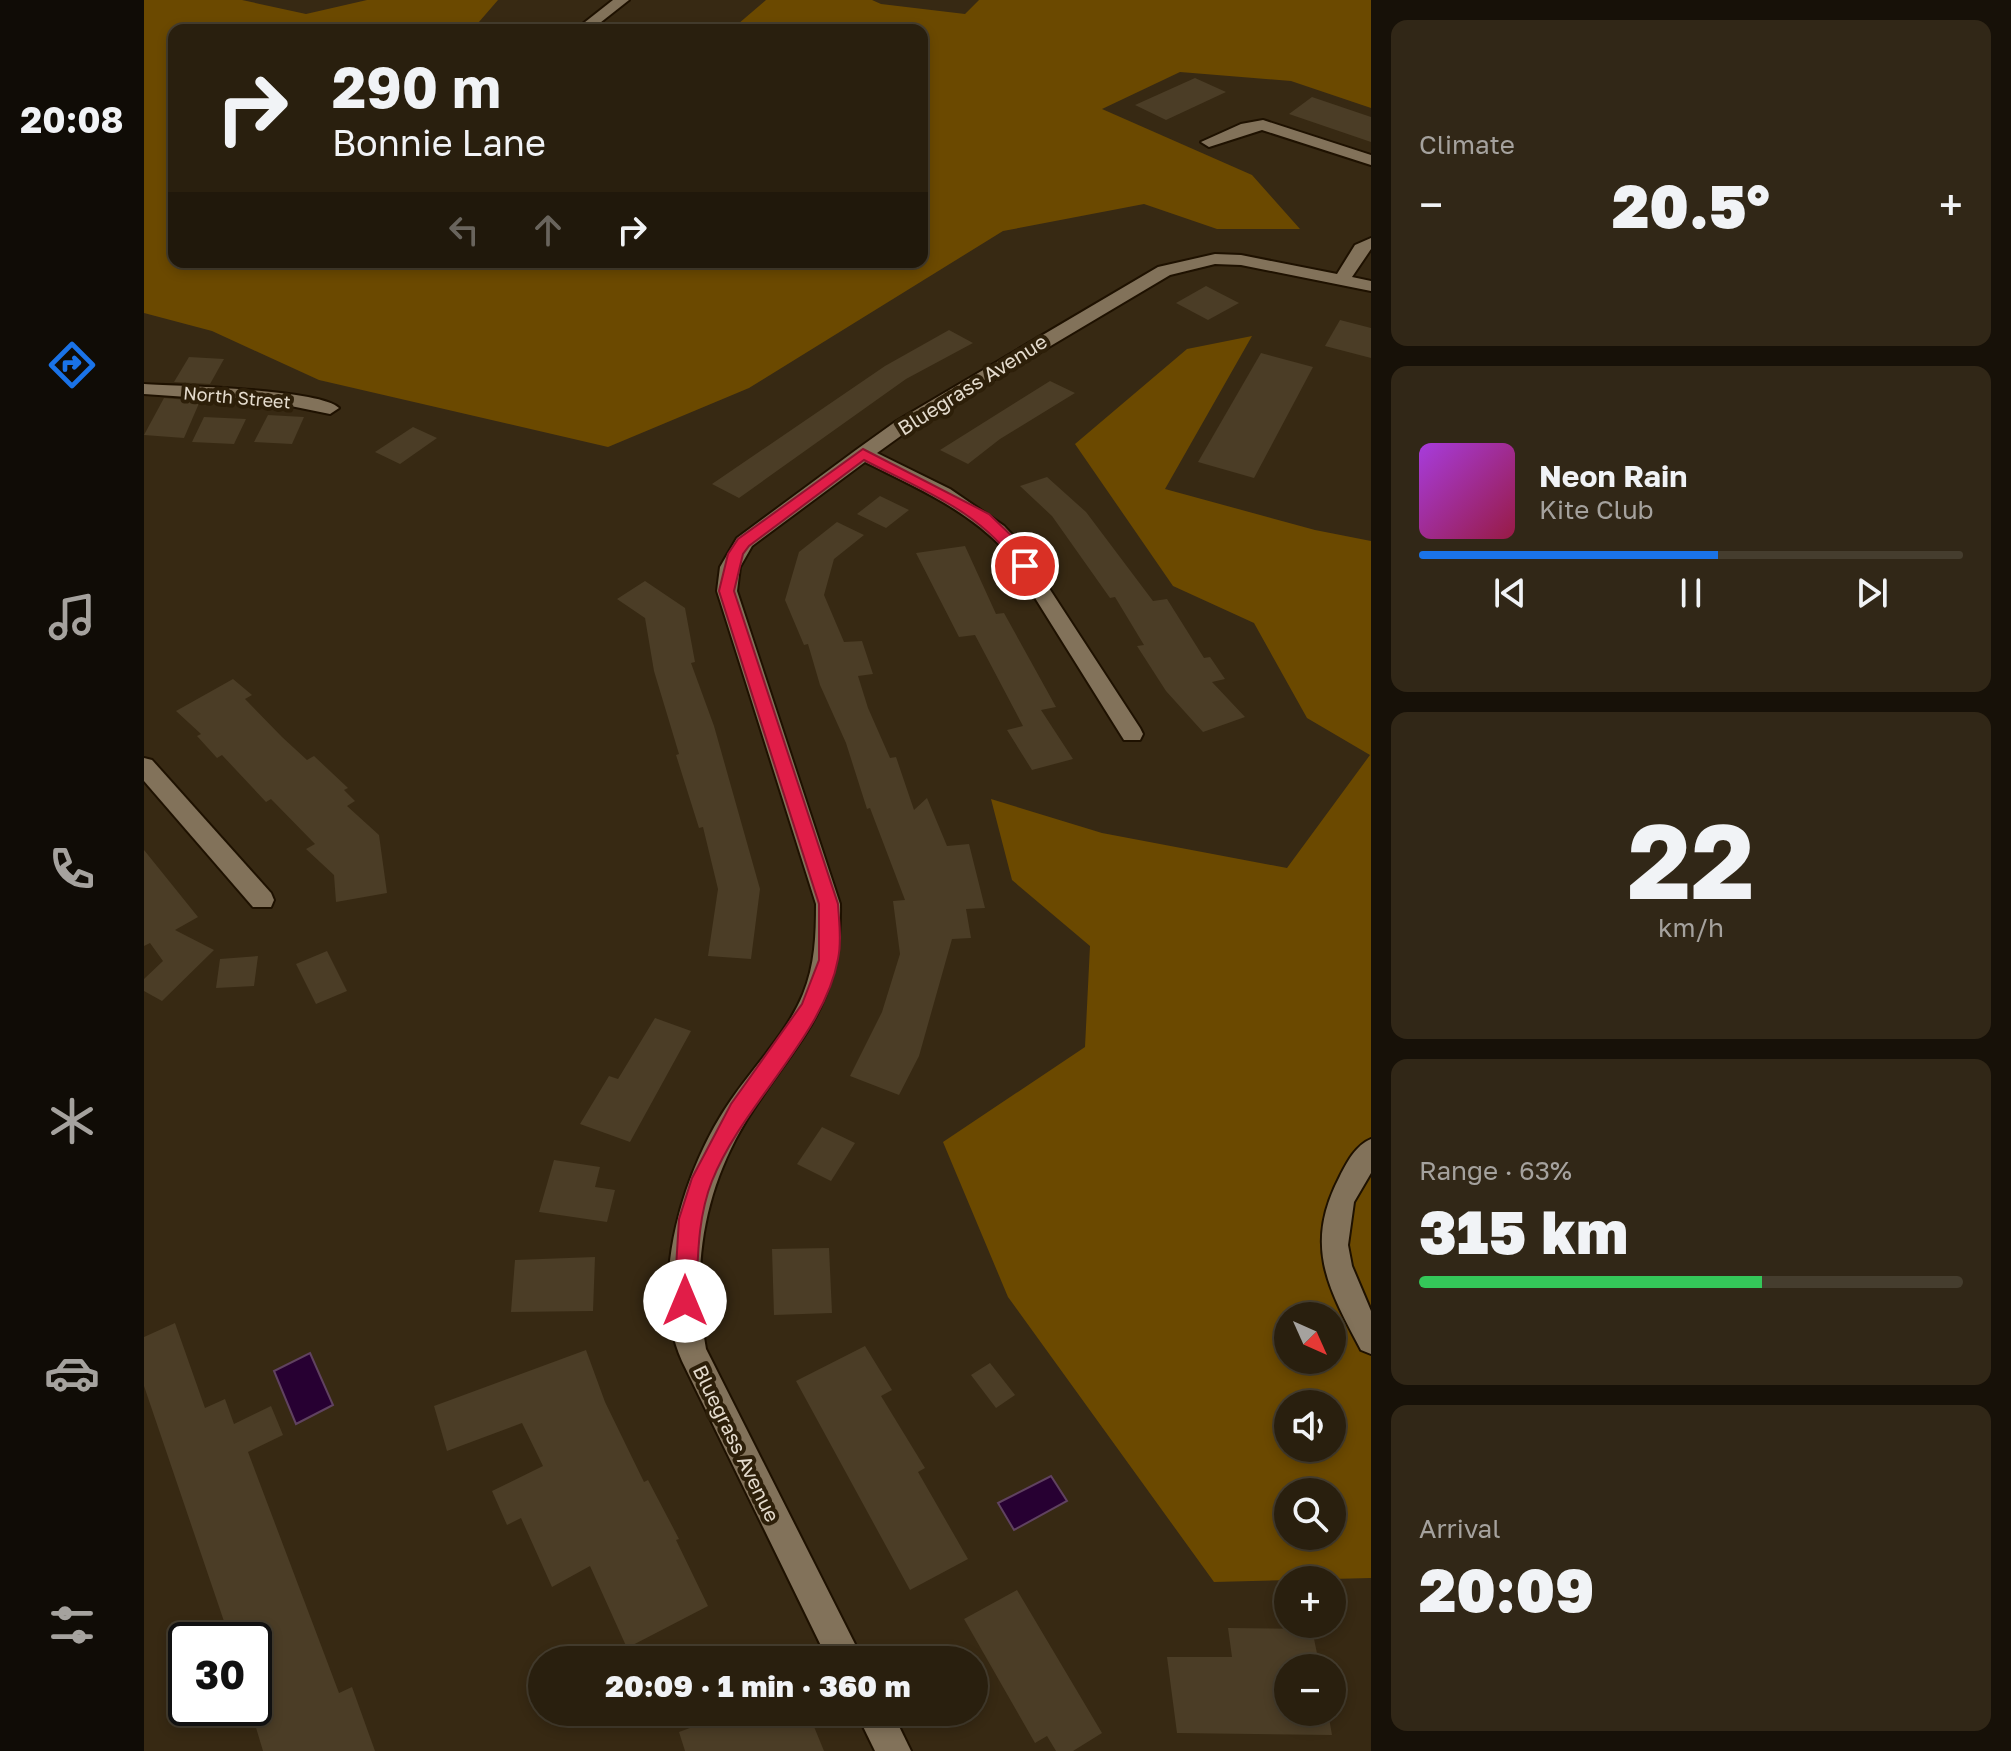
<!DOCTYPE html>
<meta charset="utf-8">
<style>
body{margin:0;font-family:"Golos Text",sans-serif;background:#312717;color:#f1f3f6;height:100vh;display:flex;flex-direction:column;font-size:30px;white-space:nowrap}
*{box-sizing:border-box;margin:0}
p{font-size:26px;color:#a5a29e}
.icon{flex:none;width:44px;height:44px;fill:none;stroke:currentColor;stroke-width:2;stroke-linecap:round;stroke-linejoin:round}
.map{position:relative;flex:1;overflow:hidden}
.panel{display:flex;flex-direction:column;gap:20px;padding:20px;background:#171108;width:640px}
.panel>*{flex:none}
.hud{position:absolute;left:24px;top:24px;width:760px;height:244px;border-radius:16px;box-shadow:0 4px 12px #0003,0 0 0 2px #453d2e;background:#291f0e;color:#f1f3f6;overflow:hidden}
.needle{width:52px;rotate:135deg}
.buttons{position:absolute;left:1130px;top:1302px;display:grid;gap:16px}
.buttons a{display:grid;place-items:center;width:72px;height:72px;border-radius:50%;background:#291f0e;box-shadow:0 4px 12px #0003,0 0 0 2px #453d2e;font-size:40px}
.speed{position:absolute;left:24px;top:1622px;display:flex;gap:16px;font-size:40px;font-weight:700;text-align:center}
.speed>*{display:grid;place-content:center;width:104px;height:104px;border-radius:50%;background:#291f0e;box-shadow:0 4px 12px #0003,0 0 0 2px #453d2e;line-height:1}
.speed .limit{border:4px solid #111;border-radius:12px;background:#fff;color:#111}
.pin{position:absolute;display:grid;place-items:center;width:68px;height:68px;color:#fff;margin:-34px;border:4px solid #fff;border-radius:50%;box-shadow:0 2px 8px #0007}
.me{position:absolute;width:88px;margin:-44px;rotate:0deg;stroke-linejoin:round;filter:drop-shadow(0 0 6px #0008)}
.turn{display:flex;align-items:center;gap:28px;height:168px;padding:0 32px;font-size:36px}
.turn .icon{width:104px;height:104px;stroke-width:2.5}
.turn b{display:block;font-size:56px;line-height:68px}
.lanes{display:flex;align-items:center;height:76px;padding:0 32px;background:#0003;justify-content:center;gap:40px;direction:ltr}
.lanes .off{opacity:.35}
.big{font-size:60px;font-weight:800;line-height:1.1}
.panel .card{flex:1;display:flex;flex-direction:column;justify-content:center;gap:12px;min-width:0;padding:0 28px;border-radius:16px;background:#312717}
.panel .dial{align-items:center;gap:0}
.dial b{font-size:104px;line-height:1}
.song{display:flex;align-items:center;gap:24px}
.cover{width:96px;height:96px;border-radius:12px;background:linear-gradient(135deg,hsl(280 70% 55%),hsl(340 70% 35%))}
.played{height:8px;border-radius:4px;background:linear-gradient(90deg,#1a73e8 55%,#453d2e 55%)}
.keys{display:flex;justify-content:space-around;direction:ltr}
.heat{display:flex;justify-content:space-between;align-items:center;font-size:44px;direction:ltr}
.charge{height:12px;border-radius:6px;background:linear-gradient(90deg,#34c759 63%,#453d2e 0)}
.trip{position:absolute;left:384px;top:1646px;width:460px;height:80px;border-radius:40px;background:#291f0e;box-shadow:0 4px 12px #0003,0 0 0 2px #453d2e;font-weight:800;line-height:80px;text-align:center}
main{display:flex;flex:1;min-height:0}
.dock{display:flex;flex-direction:column;width:144px;justify-content:space-around;align-items:center;background:#100c06;color:#a5a29e}
.dock .icon{width:56px;height:56px}
.dock .on{color:#1a73e8}
.dock b{font-size:36px;color:#f1f3f6}
.map>svg:first-child{display:block}
.green{fill:#6b4900;fill-rule:evenodd}
.water{fill:#270032;stroke:#604260;stroke-width:2}
.building{fill:#4b3d26}
.lines{fill:none;stroke-linecap:round;stroke-linejoin:round}
.minor-casing{stroke:#1e1100;stroke-width:4}
.minor{fill:#82725a;fill-rule:evenodd}
.route{fill:#e11d48;stroke:#92132f;stroke-width:2}
.labels{text-anchor:middle;dominant-baseline:central;stroke-width:8;stroke-linejoin:round;paint-order:stroke}
.far-street-label{font-size:18px;fill:#e4dbcd;stroke:#2d1f09}
.street-label{font-size:20px;fill:#e4dbcd;stroke:#2d1f09}
</style>
<main>
<nav class="dock">
<b>20:08</b>
<svg class="icon on" aria-label="directions" viewBox="0 0 24 24"><path d="M12 3l9 9-9 9-9-9zM9 14v-3h6M13 9l2 2-2 2"/></svg>
<svg class="icon" aria-label="music" viewBox="0 0 24 24"><path d="M9 18V5l10-2v13"/><circle cx="6" cy="18" r="3"/><circle cx="16" cy="16" r="3"/></svg>
<svg class="icon" aria-label="phone" viewBox="0 0 24 24"><path d="M5 4h4l2 5-3 2q2 4 5 5l2-3 5 2v4C11 20 4 13 5 4z"/></svg>
<svg class="icon" aria-label="climate" viewBox="0 0 24 24"><path d="M12 3v18M4 7l16 10M4 17L20 7"/></svg>
<svg class="icon" aria-label="car" viewBox="0 0 24 24"><path d="M5 17H2v-5l4-1 3-4h7l3 4 3 1v5h-3M9 17h6M6 11h13"/><circle cx="7" cy="17" r="2"/><circle cx="17" cy="17" r="2"/></svg>
<svg class="icon" aria-label="filters" viewBox="0 0 24 24"><path d="M4 7h16M4 17h16"/><circle cx="9" cy="7" r="2"/><circle cx="15" cy="17" r="2"/></svg>
</nav>
<div class="map">
<svg width="1227" height="1751" viewBox="0 0 1227 1751">
<rect width="100%" height="100%" fill="#372913"/>
<g class="green">
<polygon points="0,0 98,0 162,14 223,0 354,0 328,30 30,30 30,262 778,262 778,30 587,30 622,0 728,0 737,4 821,14 835,0 1227,0 1227,108 1147,81 1036,72 958,109 1108,175 1156,229 1073,229 1000,204 859,231 605,388 464,447 175,380 68,331 0,313"/>
<path d="M1108,336L1021,489L1171,530L1227,541V1578L1070,1582L864,1297L799,1142L941,1047L946,946L868,880L847,799L958,833L1143,868L1226,755L1163,718L1110,623L1029,586L931,444L1043,349ZM1144,1316H1188V1360H1144ZM1144,1404H1188V1448H1144ZM1144,1492H1188V1536H1144Z"/>
</g>
<g class="water">
<polygon points="166,1353 189,1405 152,1424 130,1371"/>
<polygon points="907,1476 923,1501 870,1530 854,1503"/>
</g>
<g class="building">
<polygon points="1051,78 1082,92 1022,120 991,105"/>
<polygon points="1168,97 1227,117 1227,142 1145,114"/>
<polygon points="1062,286 1095,303 1064,320 1032,303"/>
<polygon points="1196,320 1227,328 1227,358 1181,346"/>
<polygon points="805,330 829,343 762,379 595,498 568,484 741,366"/>
<polygon points="1117,353 1169,367 1110,478 1054,462"/>
<polygon points="45,357 80,359 66,384 30,382"/>
<polygon points="906,381 931,393 856,439 824,464 796,450"/>
<polygon points="20,398 56,401 40,438 0,435"/>
<polygon points="124,415 160,417 148,444 110,442"/>
<polygon points="60,417 102,419 90,444 48,442"/>
<polygon points="269,427 293,438 256,464 231,452"/>
<polygon points="903,477 942,512 1009,601 1023,599 1060,658 1066,657 1081,679 1068,682 1101,717 1059,732 1022,691 993,646 1000,645 971,597 966,598 908,516 876,486"/>
<polygon points="736,496 765,510 742,528 713,514"/>
<polygon points="693,522 720,535 690,559 680,595 700,642 718,641 729,674 714,676 724,708 746,758 752,757 770,810 783,798 803,846 825,844 841,908 822,909 827,938 808,939 775,1056 755,1095 706,1076 738,1012 756,954 749,901 761,900 726,808 723,809 702,743 676,685 664,644 660,645 641,600 655,552"/>
<polygon points="821,546 852,614 860,613 912,707 897,710 929,759 888,770 863,730 879,726 831,635 815,637 772,553"/>
<polygon points="501,581 541,608 551,662 547,663 570,726 616,889 607,959 564,956 574,889 559,827 555,828 532,755 535,754 510,671 501,618 473,599"/>
<polygon points="89,679 108,695 101,699 138,737 163,760 170,756 204,788 200,790 211,801 203,806 235,835 243,893 192,902 190,875 162,849 171,844 127,799 122,802 78,755 73,758 53,736 57,734 32,711"/>
<polygon points="0,850 54,917 31,930 70,950 18,1001 0,991 0,979 19,961 6,943 0,946"/>
<polygon points="183,951 203,991 172,1004 152,964"/>
<polygon points="114,956 110,986 72,988 76,959"/>
<polygon points="511,1018 547,1031 486,1142 436,1124 465,1076 474,1079"/>
<polygon points="678,1127 711,1143 687,1181 653,1164"/>
<polygon points="410,1160 456,1167 451,1187 471,1190 463,1222 395,1212"/>
<polygon points="685,1248 688,1313 630,1315 628,1249"/>
<polygon points="451,1257 449,1311 367,1312 371,1260"/>
<polygon points="31,1323 61,1408 81,1399 90,1424 127,1406 139,1435 104,1452 195,1693 208,1687 231,1751 119,1751 110,1721 110,1622 85,1636 0,1386 0,1337"/>
<polygon points="721,1346 748,1390 737,1396 781,1468 774,1472 824,1559 766,1590 652,1381"/>
<polygon points="442,1350 461,1402 500,1482 504,1480 535,1539 532,1540 564,1606 483,1648 446,1566 408,1587 377,1518 363,1525 348,1491 399,1466 378,1423 303,1451 290,1406"/>
<polygon points="846,1363 871,1395 852,1408 827,1375"/>
<polygon points="873,1590 958,1733 929,1751 912,1751 903,1736 891,1743 820,1619"/>
<polygon points="1084,1628 1168,1629 1176,1668 1144,1668 1144,1712 1184,1712 1188,1735 1033,1733 1023,1657 1088,1657"/>
<polygon points="589,1712 664,1712 680,1751 541,1751 535,1732"/>
</g>
<g class="lines">
<defs>
<g id="minor">
<polygon points="469,0 485,0 447,30 431,30"/>
<polygon points="1119,120 1227,155 1227,165 1118,130 1065,147 1057,142 1097,124"/>
<path d="M1227,238V249L1208,277L1227,281V291L1097,265L1071,264L1026,275L765,430L733,453L806,489L860,526L875,542L996,728L999,734L996,740H980L861,550C821,508 771,487 721,462L608,546L596,567L593,591L696,904C698,1010 653,1039 602,1121C559,1192 547,1269 562,1349L719,1660H684L538,1361C503,1283 541,1166 587,1100C611,1065 643,1033 659,994C671,965 672,935 672,904L573,591L576,567L593,538L712,450L751,422L1014,267L1071,254L1097,255L1193,274L1211,245Z"/>
<path d="M0,384C33,386 177,389 195,408L186,414L132,403L0,394Z"/>
<polygon points="0,758 8,760 127,893 130,900 127,907 109,907 0,781"/>
<path d="M1227,1139V1173L1210,1202L1204,1245L1208,1266L1227,1311V1354L1217,1350C1183,1286 1160,1245 1196,1176C1203,1162 1212,1145 1227,1139Z"/>
<polygon points="712,1712 748,1712 767,1751 731,1751"/>
</g>
</defs>
<use href="#minor" class="minor-casing"/>
<use href="#minor" class="minor"/>
</g>
<path class="route" d="M719,449L845,514L874,542L889,566L876,569C838,511 779,491 720,460L605,546L599,554L590,591L694,904C695,922 698,941 694,959C680,1036 598,1105 568,1181C553,1219 554,1260 552,1301L549,1308L541,1311L533,1308L530,1301L535,1219L548,1178L587,1104L658,1004L675,960V904L575,591L584,554L594,539Z"/>
<g class="labels">
<g class="far-street-label">
<text transform="translate(93 397) rotate(5)">North Street</text>
</g>
<g class="street-label">
<text transform="translate(828 384) rotate(-32)">Bluegrass Avenue</text>
<text transform="translate(593 1443) rotate(64)">Bluegrass Avenue</text>
</g>
</g>
</svg>
<div class="buttons">
<a><svg class="needle" viewBox="-14 -14 28 28"><path d="M0-13l5 13h-10z" fill="#e53935"/><path d="M0 13l5-13h-10z" fill="#a5a29e"/></svg></a>
<a><svg class="icon" aria-label="sound" viewBox="0 0 24 24"><path d="M4 9h4l5-4v14l-5-4H4zM17 9q2 3 0 6"/></svg></a>
<a><svg class="icon" aria-label="search" viewBox="0 0 24 24"><circle cx="10" cy="10" r="6"/><path d="M15 15l6 6"/></svg></a>
<a>+</a>
<a>−</a>
</div>
<div class="speed"><div class="limit">30</div></div>
<div class="pin" style="left:881px;top:566px;background:#d93025"><svg class="icon" aria-label="arrive" viewBox="0 0 24 24"><path d="M6 21V4h12l-3 4 3 4H6"/></svg></div>
<svg class="me" style="left:541px;top:1301px" viewBox="-20 -20 40 40"><circle r="19" fill="#fff"/><path d="M0-13L10 11 0 6-10 11z" fill="#e11d48"/></svg>
<div class="trip">20:09 · 1 min · 360 m</div>
<div class="hud">
<div class="turn"><svg class="icon" aria-label="right" viewBox="0 0 24 24"><path d="M7 20v-9h11M14 6l5 5-5 5"/></svg><div><b>290 m</b>Bonnie Lane</div></div>
<div class="lanes"><svg class="icon off" aria-label="left" viewBox="0 0 24 24"><path d="M17 20v-9H6M10 6l-5 5 5 5"/></svg><svg class="icon off" aria-label="ahead" viewBox="0 0 24 24"><path d="M12 20V5M6 11l6-6 6 6"/></svg><svg class="icon" aria-label="right" viewBox="0 0 24 24"><path d="M7 20v-9h11M14 6l5 5-5 5"/></svg></div>
</div>
</div>
<section class="panel">
<div class="card"><p>Climate</p>
<div class="heat"><a>−</a><b class="big">20.5°</b><a>+</a></div>
</div>
<div class="card">
<div class="song"><i class="cover"></i><div><b>Neon Rain</b><p>Kite Club</p></div></div>
<div class="played"></div>
<div class="keys"><svg class="icon" aria-label="previous" viewBox="0 0 24 24"><path d="M18 5L8 12l10 7zM5 5v14"/></svg><svg class="icon" aria-label="pause" viewBox="0 0 24 24"><path d="M8 5v14M16 5v14"/></svg><svg class="icon" aria-label="next" viewBox="0 0 24 24"><path d="M6 5l10 7-10 7zM19 5v14"/></svg></div>
</div>
<div class="card dial"><b>22</b><p>km/h</p></div>
<div class="card"><p>Range · 63%</p><b class="big">315 km</b><div class="charge"></div></div>
<div class="card"><p>Arrival</p><b class="big">20:09</b></div>
</section>
</main>
